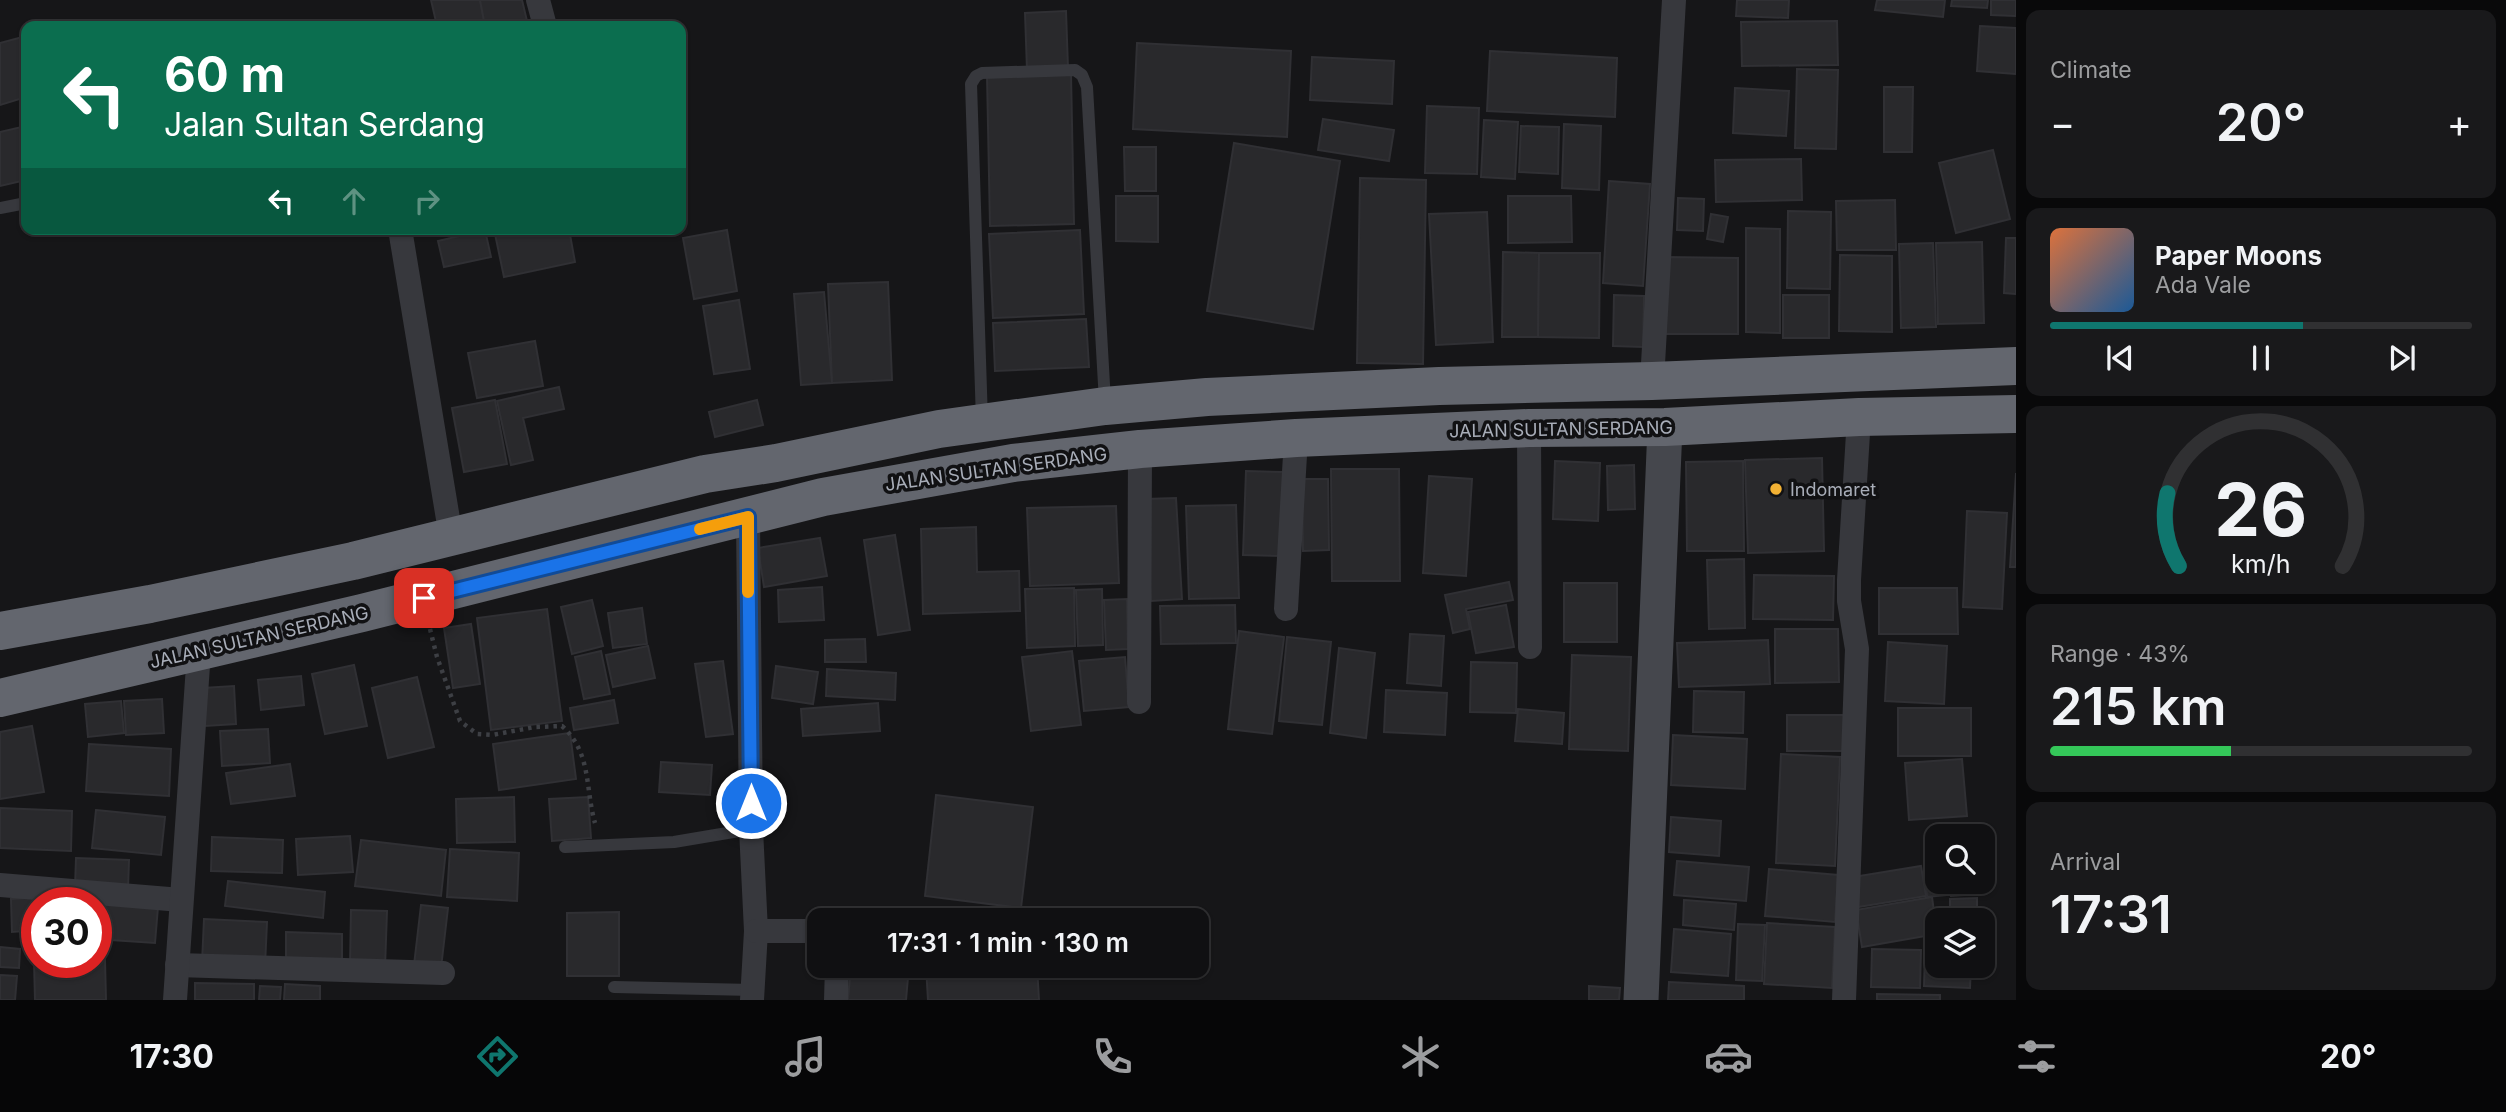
<!DOCTYPE html>
<meta charset="utf-8">
<style>
body{margin:0;font-family:Inter,sans-serif;background:#19191b;color:#f1f3f6;height:100vh;display:flex;flex-direction:column;font-size:26px;white-space:nowrap}
*{box-sizing:border-box;margin:0}
p{font-size:23px;color:#9c9d9f}
.icon{flex:none;width:38px;height:38px;fill:none;stroke:currentColor;stroke-width:2;stroke-linecap:round;stroke-linejoin:round}
.map{position:relative;flex:1;overflow:hidden}
.drawer{display:flex;flex-direction:column;gap:10px;padding:10px;background:#09090a;width:490px}
.drawer>*{flex:none}
.banner{position:absolute;left:21px;top:21px;width:665px;height:214px;border-radius:14px;box-shadow:0 2px 5px #0004,0 0 0 2px #303032;background:#0b6e4f;color:#fff;overflow:hidden}
.controls{position:absolute;left:1925px;top:824px;display:grid;gap:14px}
.controls a{display:grid;place-items:center;width:70px;height:70px;border-radius:14px;background:#101012;box-shadow:0 2px 5px #0004,0 0 0 2px #303032;font-size:35px}
.speed{position:absolute;left:21px;top:887px;display:flex;gap:14px;font-size:35px;font-weight:700;text-align:center}
.speed>*{display:grid;place-content:center;width:91px;height:91px;border-radius:50%;background:#101012;box-shadow:0 2px 5px #0004,0 0 0 2px #303032;line-height:1}
.speed .limit{border:10px solid #d22;background:#fff;color:#111}
.pin{position:absolute;display:grid;place-items:center;width:60px;height:60px;color:#fff;margin:-30px;border-radius:14px;box-shadow:0 4px 10px #0006}
.me{position:absolute;width:77px;margin:-38px;rotate:0deg;stroke-linejoin:round;filter:drop-shadow(0 0 5px #0008)}
.turn{display:flex;align-items:center;gap:24px;height:147px;padding:0 28px;font-size:32px}
.turn .icon{width:91px;height:91px;stroke-width:2.5}
.turn b{display:block;font-size:49px;line-height:60px}
.lanes{display:flex;align-items:center;height:66px;padding:0 28px;background:#0003;justify-content:center;gap:35px;direction:ltr}
.lanes .off{opacity:.35}
.big{font-size:52px;font-weight:600;line-height:1.1}
.drawer .card{flex:1;display:flex;flex-direction:column;justify-content:center;gap:10px;min-width:0;padding:0 24px;border-radius:14px;background:#19191b}
.drawer .dial{align-items:center;gap:0}
.dial svg{height:182px;overflow:visible;fill:none;stroke:#303032;stroke-width:7;stroke-linecap:round;text-anchor:middle}
.dial text{fill:#f1f3f6;stroke:none}
.song{display:flex;align-items:center;gap:21px}
.cover{width:84px;height:84px;border-radius:10px;background:linear-gradient(135deg,hsl(20 70% 55%),hsl(210 70% 35%))}
.played{height:7px;border-radius:4px;background:linear-gradient(90deg,#0f766e 60%,#303032 60%)}
.keys{display:flex;justify-content:space-around;direction:ltr}
.heat{display:flex;justify-content:space-between;align-items:center;font-size:38px;direction:ltr}
.charge{height:10px;border-radius:5px;background:linear-gradient(90deg,#34c759 43%,#303032 0)}
.trip{position:absolute;left:807px;top:908px;width:402px;height:70px;border-radius:14px;background:#101012;box-shadow:0 2px 5px #0004,0 0 0 2px #303032;font-weight:600;line-height:70px;text-align:center}
.tabs{display:flex;height:112px;justify-content:space-around;align-items:center;background:#060607;color:#9c9d9f}
.tabs .icon{width:49px;height:49px}
.tabs .on{color:#0f766e}
.tabs b{font-size:32px;color:#f1f3f6}
main{display:flex;flex:1;min-height:0}
.map>svg:first-child{display:block}
.building{fill:#29292c;stroke:#303034;stroke-width:2}
.lines{fill:none;stroke-linecap:round;stroke-linejoin:round}
.path{stroke:#3d3f44;stroke-width:4.5;stroke-dasharray:3.5 5;stroke-linecap:butt}
.lane{stroke:#37383d;stroke-width:12}
.street{stroke:#37383d;stroke-width:24}
.secondary{stroke:#45474d;stroke-width:35}
.highway{stroke:#63666e;stroke-width:38}
.route-casing{stroke:#114b97;stroke-width:18}
.route{stroke:#1a73e8;stroke-width:12}
.slow{stroke:#f59e0b;stroke-width:12}
.poi-dot{fill:#f2b134;stroke:#111113;stroke-width:2.5}
.labels{text-anchor:middle;dominant-baseline:central;stroke-width:7;stroke-linejoin:round;paint-order:stroke}
.street-label{font-size:18px;fill:#a8adb8;stroke:#111113}
.poi-label{font-size:18px;fill:#a8adb8;stroke:#111113;text-anchor:start}
</style>
<main>
<div class="map">
<svg width="2016" height="1000" viewBox="0 0 2016 1000">
<rect width="100%" height="100%" fill="#161618"/>
<g class="building">
<polygon points="431,0 480,0 485,26 437,26"/>
<polygon points="480,0 522,0 527,21 505,26 485,26"/>
<polygon points="1737,0 1789,0 1788,18 1736,16"/>
<polygon points="1877,0 1945,0 1943,17 1875,10"/>
<polygon points="1952,0 1988,0 1987,8 1951,6"/>
<polygon points="1991,0 2016,0 2016,16 1991,15"/>
<polygon points="1066,11 1068,68 1027,70 1025,13"/>
<polygon points="1837,21 1838,65 1742,66 1741,22"/>
<polygon points="1980,26 2016,28 2016,74 1977,71"/>
<polygon points="26,36 26,97 0,105 0,43"/>
<polygon points="1137,43 1291,51 1287,137 1133,129"/>
<polygon points="1490,51 1617,58 1615,117 1487,111"/>
<polygon points="1312,57 1394,61 1392,104 1310,100"/>
<polygon points="1797,69 1838,70 1836,149 1795,148"/>
<polygon points="1071,74 1074,224 990,226 987,75"/>
<polygon points="1884,87 1913,87 1912,152 1884,152"/>
<polygon points="1735,88 1789,91 1786,136 1733,133"/>
<polygon points="1427,106 1479,108 1477,174 1425,173"/>
<polygon points="1323,119 1394,130 1389,161 1318,150"/>
<polygon points="1484,120 1518,122 1515,179 1481,177"/>
<polygon points="1564,124 1601,126 1599,190 1562,188"/>
<polygon points="26,126 26,180 0,186 0,132"/>
<polygon points="1521,126 1559,127 1558,174 1519,172"/>
<polygon points="1234,143 1340,161 1313,329 1207,311"/>
<polygon points="1124,147 1156,147 1156,191 1125,191"/>
<polygon points="1993,150 2010,219 1956,233 1939,163"/>
<polygon points="1801,159 1802,200 1716,202 1715,160"/>
<polygon points="1360,178 1426,180 1423,364 1357,363"/>
<polygon points="1609,181 1650,184 1643,286 1603,283"/>
<polygon points="1116,196 1158,196 1158,242 1116,241"/>
<polygon points="1508,196 1571,196 1572,242 1508,243"/>
<polygon points="1678,198 1704,199 1703,231 1677,230"/>
<polygon points="1895,200 1896,250 1837,250 1836,201"/>
<polygon points="1788,211 1831,212 1830,289 1787,288"/>
<polygon points="1487,212 1493,342 1436,345 1429,214"/>
<polygon points="1711,214 1728,217 1723,242 1707,239"/>
<polygon points="1746,228 1780,229 1780,333 1746,332"/>
<polygon points="517,229 569,229 575,262 504,277 495,234"/>
<polygon points="485,230 491,257 444,267 438,241"/>
<polygon points="727,230 737,291 694,299 683,238"/>
<polygon points="1080,230 1084,314 993,318 989,234"/>
<polygon points="2006,238 2016,238 2016,294 2004,293"/>
<polygon points="1982,242 1984,323 1938,324 1936,243"/>
<polygon points="1933,243 1936,327 1901,328 1899,244"/>
<polygon points="1503,252 1539,253 1538,337 1502,337"/>
<polygon points="1539,253 1600,253 1599,338 1538,337"/>
<polygon points="1840,255 1892,256 1892,332 1839,331"/>
<polygon points="1666,257 1738,258 1738,334 1666,334"/>
<polygon points="888,282 892,380 832,383 828,284"/>
<polygon points="824,292 832,383 801,385 794,294"/>
<polygon points="1614,295 1644,296 1643,347 1613,346"/>
<rect x="1783" y="295" width="46" height="43"/>
<polygon points="739,300 750,369 714,374 703,306"/>
<polygon points="1086,319 1089,367 995,371 993,323"/>
<polygon points="535,341 543,386 477,398 468,353"/>
<polygon points="559,387 564,409 523,418 533,460 511,465 497,401"/>
<polygon points="495,400 507,464 464,472 452,408"/>
<polygon points="757,400 763,425 715,437 709,412"/>
<polygon points="1822,458 1824,551 1748,553 1745,460"/>
<polygon points="1555,461 1600,463 1598,521 1553,519"/>
<polygon points="1743,461 1744,551 1687,551 1686,462"/>
<polygon points="1634,465 1635,509 1608,510 1607,466"/>
<polygon points="1331,469 1399,469 1400,581 1332,581"/>
<polygon points="1246,471 1284,472 1282,556 1243,555"/>
<polygon points="2016,473 2016,567 2010,567"/>
<polygon points="1429,476 1472,479 1466,576 1423,573"/>
<polygon points="1302,479 1328,479 1329,550 1303,551"/>
<polygon points="1176,498 1182,599 1151,601 1145,499"/>
<polygon points="1236,505 1239,598 1189,599 1186,506"/>
<polygon points="1116,506 1119,583 1030,586 1027,508"/>
<polygon points="1967,511 2007,513 2002,609 1963,607"/>
<polygon points="976,527 977,572 1019,571 1020,611 923,614 921,529"/>
<polygon points="895,535 910,630 878,635 864,540"/>
<polygon points="820,538 827,576 764,587 758,548"/>
<polygon points="1744,559 1745,628 1709,629 1707,560"/>
<polygon points="1754,575 1834,576 1833,620 1753,619"/>
<polygon points="1509,582 1513,600 1466,609 1470,629 1453,633 1445,595"/>
<rect x="1564" y="583" width="53" height="59"/>
<polygon points="822,587 824,620 779,622 778,590"/>
<polygon points="1074,588 1075,646 1027,648 1025,589"/>
<polygon points="1879,588 1957,588 1958,634 1879,634"/>
<polygon points="1102,589 1103,645 1078,646 1076,590"/>
<polygon points="1127,599 1128,649 1106,650 1104,600"/>
<polygon points="592,600 603,646 572,654 561,607"/>
<polygon points="1235,605 1236,643 1161,644 1160,606"/>
<polygon points="1506,605 1514,647 1476,653 1468,612"/>
<polygon points="642,608 647,644 613,648 608,613"/>
<polygon points="547,609 562,721 491,730 477,618"/>
<polygon points="471,624 480,684 453,688 444,628"/>
<polygon points="1775,629 1838,629 1839,682 1775,683"/>
<polygon points="1239,631 1284,637 1272,734 1228,729"/>
<polygon points="1410,634 1444,636 1441,686 1407,683"/>
<polygon points="1287,637 1331,642 1322,725 1279,721"/>
<polygon points="865,639 866,662 825,662 825,640"/>
<polygon points="1768,640 1770,684 1679,687 1677,643"/>
<polygon points="1888,642 1947,646 1944,704 1885,701"/>
<polygon points="648,646 655,678 613,687 606,655"/>
<polygon points="1339,648 1375,653 1366,738 1330,733"/>
<polygon points="601,651 610,694 584,699 575,657"/>
<polygon points="1072,651 1081,725 1031,731 1022,657"/>
<polygon points="1572,655 1631,657 1628,751 1569,749"/>
<polygon points="1125,657 1129,707 1084,711 1079,661"/>
<polygon points="723,661 733,734 706,737 695,664"/>
<polygon points="1471,662 1517,663 1516,713 1470,712"/>
<polygon points="354,665 367,726 325,734 312,674"/>
<polygon points="776,666 818,672 813,704 772,698"/>
<polygon points="827,669 896,673 895,700 826,696"/>
<polygon points="301,676 304,705 261,710 258,680"/>
<polygon points="417,677 434,747 388,758 372,688"/>
<polygon points="234,686 236,724 205,726 203,688"/>
<polygon points="1386,690 1447,693 1445,735 1384,732"/>
<polygon points="1694,691 1744,692 1743,733 1693,732"/>
<polygon points="162,699 164,733 126,735 124,701"/>
<polygon points="614,700 618,723 574,730 570,708"/>
<polygon points="121,701 124,733 88,737 85,704"/>
<polygon points="878,703 880,731 803,736 801,709"/>
<rect x="1898" y="708" width="73" height="48"/>
<polygon points="1518,709 1564,713 1562,744 1515,741"/>
<polygon points="1787,715 1844,715 1843,751 1787,751"/>
<polygon points="32,726 44,792 0,799 0,732"/>
<polygon points="268,729 270,763 222,766 220,731"/>
<polygon points="570,733 576,779 499,790 493,744"/>
<polygon points="1673,735 1747,739 1745,789 1671,785"/>
<polygon points="89,744 171,749 169,796 86,791"/>
<polygon points="1781,754 1840,757 1835,866 1776,863"/>
<polygon points="1962,759 1967,816 1909,820 1905,763"/>
<polygon points="661,762 712,765 710,795 659,792"/>
<polygon points="290,764 295,796 231,804 226,773"/>
<polygon points="936,795 1033,807 1021,908 925,896"/>
<polygon points="514,797 515,842 457,843 456,799"/>
<polygon points="588,797 591,838 552,841 549,799"/>
<polygon points="0,808 72,811 71,851 0,848"/>
<polygon points="96,810 165,817 161,855 92,848"/>
<polygon points="1671,817 1721,821 1719,856 1669,852"/>
<polygon points="350,836 353,872 298,875 296,839"/>
<polygon points="212,837 283,840 282,873 211,871"/>
<polygon points="361,840 446,850 441,896 355,886"/>
<polygon points="450,849 519,853 517,901 447,897"/>
<polygon points="76,858 129,860 128,889 75,887"/>
<polygon points="1677,861 1749,867 1746,901 1674,895"/>
<polygon points="1937,864 1937,882 1945,882 1946,895 1927,897 1925,865"/>
<polygon points="1921,866 1926,896 1858,907 1853,877"/>
<polygon points="1769,869 1838,875 1835,922 1765,916"/>
<polygon points="228,881 325,892 323,918 225,906"/>
<polygon points="1950,882 1977,882 1977,894 1951,896"/>
<polygon points="43,897 43,903 37,903 37,930 12,932 11,899"/>
<polygon points="1932,897 1937,934 1862,947 1856,910"/>
<polygon points="1977,898 1977,920 1950,920 1950,899"/>
<polygon points="1684,900 1736,904 1734,930 1683,925"/>
<polygon points="96,903 158,907 155,943 96,939"/>
<polygon points="421,905 448,908 441,968 414,965"/>
<polygon points="351,910 387,911 385,968 350,967"/>
<polygon points="619,912 619,976 567,976 567,913"/>
<polygon points="204,919 267,922 265,966 202,963"/>
<polygon points="1767,923 1835,927 1832,988 1764,984"/>
<polygon points="1738,924 1765,925 1762,981 1736,980"/>
<polygon points="1674,929 1731,934 1728,976 1671,972"/>
<polygon points="286,932 342,934 342,966 286,965"/>
<polygon points="0,947 20,949 19,968 0,967"/>
<polygon points="1872,949 1921,950 1920,988 1871,987"/>
<polygon points="1925,953 1937,953 1937,966 1971,966 1970,988 1924,986"/>
<polygon points="96,960 105,960 106,1000 35,1000 34,961 96,962"/>
<polygon points="851,966 909,966 906,1000 848,1000"/>
<polygon points="926,966 1037,966 1039,1000 928,1000"/>
<polygon points="0,975 17,976 15,1000 0,1000"/>
<polygon points="1669,982 1744,986 1744,1000 1668,1000"/>
<polygon points="195,983 254,984 254,1000 195,1000"/>
<polygon points="285,984 320,986 320,1000 284,1000"/>
<polygon points="260,986 281,987 280,1000 259,1000"/>
<polygon points="1589,986 1620,988 1619,1000 1589,1000"/>
<polygon points="1877,994 1940,995 1940,1000 1877,1000"/>
</g>
<g class="lines">
<path class="path" d="M430,629L437,657L460,721L477,734L492,735L535,727L562,726C592,753 585,789 595,823"/>
<g class="lane">
<polyline points="0,208 26,203"/>
<polyline points="982,421 971,84 976,76 982,73 1075,70 1082,75 1087,87 1105,402"/>
<polyline points="565,847 674,842 751,829"/>
<polyline points="614,987 753,990"/>
</g>
<g class="street">
<polyline points="538,0 545,26"/>
<polyline points="400,229 451,537"/>
<polyline points="1652,381 1674,0"/>
<polyline points="1529,428 1530,647"/>
<polyline points="748,517 751,829 756,931 752,1000"/>
<polyline points="1286,609 1296,438"/>
<polyline points="1139,702 1140,449"/>
<polyline points="0,885 181,900"/>
<polyline points="756,931 809,931 819,936"/>
<polyline points="177,965 443,973"/>
<polyline points="175,1000 199,651"/>
<polyline points="836,1000 837,966"/>
<polyline points="1844,1000 1857,649 1849,601 1849,580 1859,417"/>
</g>
<polyline class="secondary" points="1641,1000 1665,427"/>
<g class="highway">
<polyline points="0,631 150,604 353,561 705,474 776,463 939,429 1105,406 1207,397 1439,386 1652,381 2016,366"/>
<polyline points="0,698 362,613 823,497 1013,463 1140,449 1296,438 1529,428 1665,427 1859,417 2016,414"/>
</g>
</g>
<g class="lines">
<defs>
<polyline id="route" points="424,598 748,517 751,803"/>
</defs>
<use href="#route" class="route-casing"/>
<use href="#route" class="route"/>
<polyline class="slow" points="700,529 748,517 748,592"/>
</g>
<circle class="poi-dot" cx="1776" cy="489" r="7"/>
<g class="labels">
<g class="street-label">
<text transform="translate(1561 429) rotate(-1)">JALAN SULTAN SERDANG</text>
<text transform="translate(996 469) rotate(-8)">JALAN SULTAN SERDANG</text>
<text transform="translate(259 637) rotate(-13)">JALAN SULTAN SERDANG</text>
</g>
<g class="poi-label">
<text x="1790" y="489">Indomaret</text>
</g>
</g>
</svg>
<div class="controls">
<a><svg class="icon" aria-label="search" viewBox="0 0 24 24"><circle cx="10" cy="10" r="6"/><path d="M15 15l6 6"/></svg></a>
<a><svg class="icon" aria-label="layers" viewBox="0 0 24 24"><path d="M12 4l9 5-9 5-9-5zM3 14l9 5 9-5"/></svg></a>
</div>
<div class="speed"><div class="limit">30</div></div>
<div class="pin" style="left:424px;top:598px;background:#d93025"><svg class="icon" aria-label="arrive" viewBox="0 0 24 24"><path d="M6 21V4h12l-3 4 3 4H6"/></svg></div>
<svg class="me" style="left:751px;top:803px" viewBox="-20 -20 40 40"><circle r="17" fill="#1a73e8" stroke="#fff" stroke-width="3"/><path d="M0-11L8 9 0 5-8 9z" fill="#fff"/></svg>
<div class="trip">17:31 · 1 min · 130 m</div>
<div class="banner">
<div class="turn"><svg class="icon" aria-label="left" viewBox="0 0 24 24"><path d="M17 20v-9H6M10 6l-5 5 5 5"/></svg><div><b>60 m</b>Jalan Sultan Serdang</div></div>
<div class="lanes"><svg class="icon" aria-label="left" viewBox="0 0 24 24"><path d="M17 20v-9H6M10 6l-5 5 5 5"/></svg><svg class="icon off" aria-label="ahead" viewBox="0 0 24 24"><path d="M12 20V5M6 11l6-6 6 6"/></svg><svg class="icon off" aria-label="right" viewBox="0 0 24 24"><path d="M7 20v-9h11M14 6l5 5-5 5"/></svg></div>
</div>
</div>
<section class="drawer">
<div class="card"><p>Climate</p>
<div class="heat"><a>−</a><b class="big">20°</b><a>+</a></div>
</div>
<div class="card">
<div class="song"><i class="cover"></i><div><b>Paper Moons</b><p>Ada Vale</p></div></div>
<div class="played"></div>
<div class="keys"><svg class="icon" aria-label="previous" viewBox="0 0 24 24"><path d="M18 5L8 12l10 7zM5 5v14"/></svg><svg class="icon" aria-label="pause" viewBox="0 0 24 24"><path d="M8 5v14M16 5v14"/></svg><svg class="icon" aria-label="next" viewBox="0 0 24 24"><path d="M6 5l10 7-10 7zM19 5v14"/></svg></div>
</div>
<div class="card dial"><svg viewBox="0 0 100 80">
<path d="M14 69A42 42 0 1 1 86 69"/>
<path d="M14 69A42 42 0 0 1 9 37" stroke="#0f766e"/>
<text x="50" y="56" font-size="32" font-weight="700">26</text>
<text x="50" y="72" font-size="11">km/h</text>
</svg></div>
<div class="card"><p>Range · 43%</p><b class="big">215 km</b><div class="charge"></div></div>
<div class="card"><p>Arrival</p><b class="big">17:31</b></div>
</section>
</main>
<nav class="tabs">
<b>17:30</b>
<svg class="icon on" aria-label="directions" viewBox="0 0 24 24"><path d="M12 3l9 9-9 9-9-9zM9 14v-3h6M13 9l2 2-2 2"/></svg>
<svg class="icon" aria-label="music" viewBox="0 0 24 24"><path d="M9 18V5l10-2v13"/><circle cx="6" cy="18" r="3"/><circle cx="16" cy="16" r="3"/></svg>
<svg class="icon" aria-label="phone" viewBox="0 0 24 24"><path d="M5 4h4l2 5-3 2q2 4 5 5l2-3 5 2v4C11 20 4 13 5 4z"/></svg>
<svg class="icon" aria-label="climate" viewBox="0 0 24 24"><path d="M12 3v18M4 7l16 10M4 17L20 7"/></svg>
<svg class="icon" aria-label="car" viewBox="0 0 24 24"><path d="M5 17H2v-5l4-1 3-4h7l3 4 3 1v5h-3M9 17h6M6 11h13"/><circle cx="7" cy="17" r="2"/><circle cx="17" cy="17" r="2"/></svg>
<svg class="icon" aria-label="filters" viewBox="0 0 24 24"><path d="M4 7h16M4 17h16"/><circle cx="9" cy="7" r="2"/><circle cx="15" cy="17" r="2"/></svg>
<b>20°</b>
</nav>
